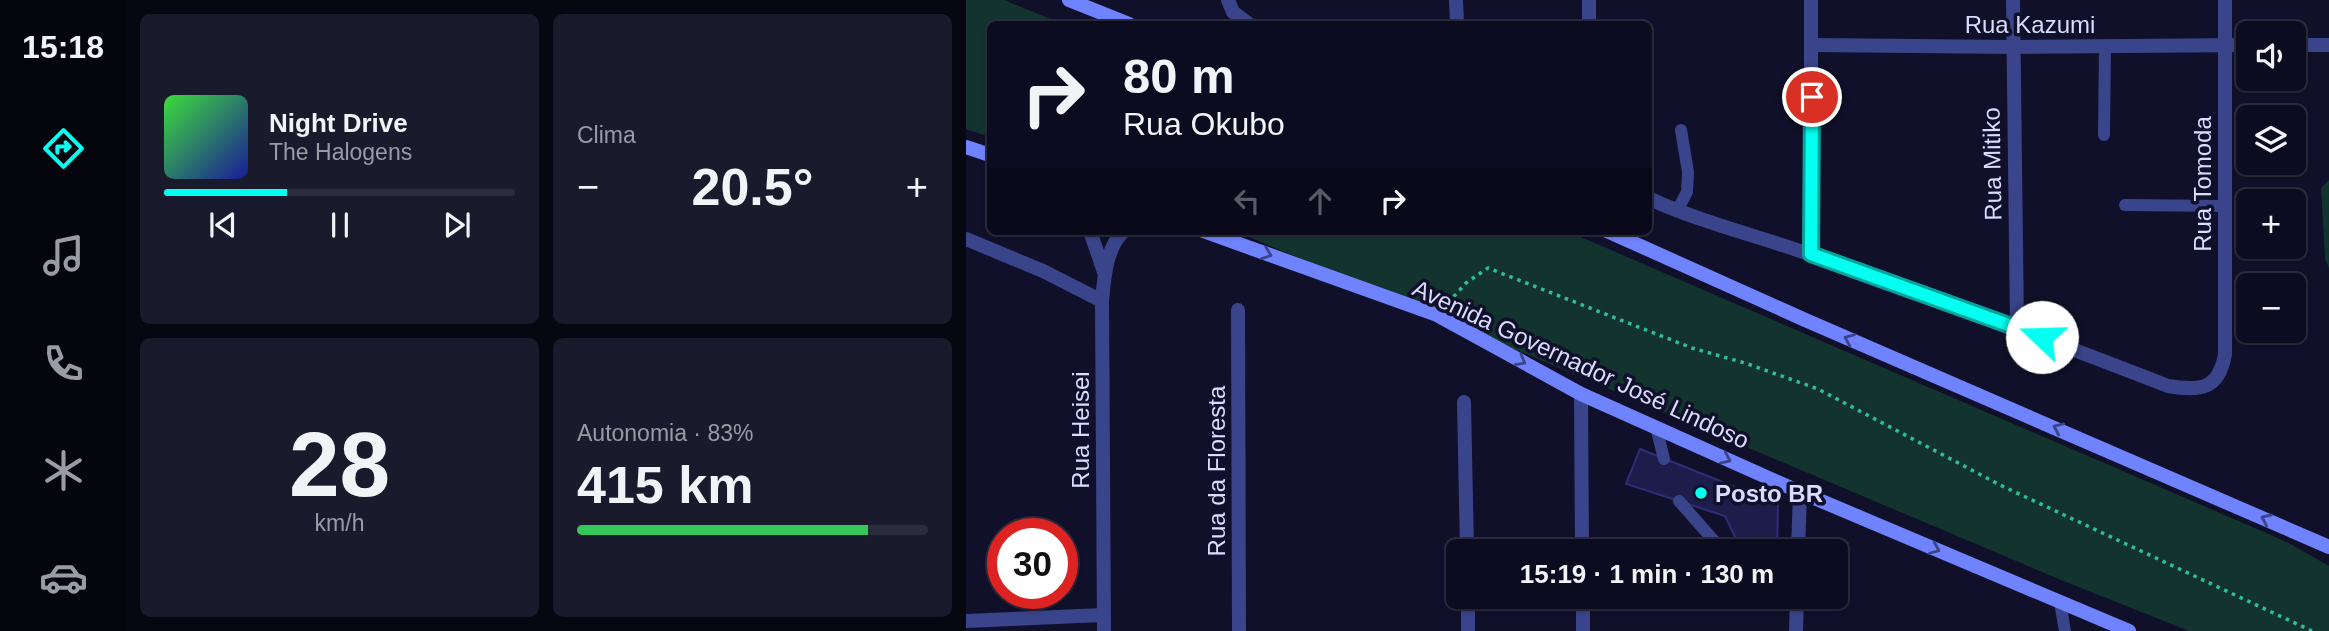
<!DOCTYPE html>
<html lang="pt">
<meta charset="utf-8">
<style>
body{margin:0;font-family:Arial,sans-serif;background:#1a1a2d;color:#f1f3f6;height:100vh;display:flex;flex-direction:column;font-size:26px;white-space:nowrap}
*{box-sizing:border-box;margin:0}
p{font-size:23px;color:#9a9ba5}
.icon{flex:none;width:38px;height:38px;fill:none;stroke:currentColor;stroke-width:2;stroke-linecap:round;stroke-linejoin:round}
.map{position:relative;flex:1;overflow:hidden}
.details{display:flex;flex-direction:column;gap:14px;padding:14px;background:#070712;width:840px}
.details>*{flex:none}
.hud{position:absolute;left:21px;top:21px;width:665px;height:214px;border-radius:10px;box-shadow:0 2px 5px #0004,0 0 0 2px #2c2c3e;background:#0c0c20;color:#f1f3f6;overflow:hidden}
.tools{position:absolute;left:1270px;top:21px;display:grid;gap:14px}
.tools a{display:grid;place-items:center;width:70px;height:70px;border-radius:10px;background:#0c0c20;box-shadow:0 2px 5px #0004,0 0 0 2px #2c2c3e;font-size:35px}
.speed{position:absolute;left:21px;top:518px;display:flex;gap:14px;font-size:35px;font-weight:700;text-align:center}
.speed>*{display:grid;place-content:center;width:91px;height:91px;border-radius:50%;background:#0c0c20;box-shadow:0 2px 5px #0004,0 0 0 2px #2c2c3e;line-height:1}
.speed .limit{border:10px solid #d22;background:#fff;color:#111}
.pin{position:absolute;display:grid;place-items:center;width:60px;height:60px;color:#fff;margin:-30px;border:4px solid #fff;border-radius:50%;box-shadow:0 2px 7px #0007}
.me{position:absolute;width:77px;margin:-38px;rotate:291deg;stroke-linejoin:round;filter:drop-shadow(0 0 5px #0008)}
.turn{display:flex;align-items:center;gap:24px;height:147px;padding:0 21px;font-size:32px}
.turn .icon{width:91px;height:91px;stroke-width:2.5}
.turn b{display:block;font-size:49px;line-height:60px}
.lanes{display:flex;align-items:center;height:66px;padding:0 21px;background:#0003;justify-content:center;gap:35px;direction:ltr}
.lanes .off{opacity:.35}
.big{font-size:52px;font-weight:700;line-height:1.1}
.details .tile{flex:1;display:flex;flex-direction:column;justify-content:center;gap:10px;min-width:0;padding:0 24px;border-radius:10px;background:#1a1a2d}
.details .dial{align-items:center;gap:0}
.dial b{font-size:91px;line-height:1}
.song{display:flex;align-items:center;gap:21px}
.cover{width:84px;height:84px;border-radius:10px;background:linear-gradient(135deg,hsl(120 70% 55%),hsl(240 70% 35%))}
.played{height:7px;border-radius:4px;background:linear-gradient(90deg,#05fff1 35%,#2c2c3e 35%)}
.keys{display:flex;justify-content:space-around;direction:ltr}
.heat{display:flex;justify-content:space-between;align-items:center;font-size:38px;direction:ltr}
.charge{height:10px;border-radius:5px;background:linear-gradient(90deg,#34c759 83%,#2c2c3e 0)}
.details .tiles{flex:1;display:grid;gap:14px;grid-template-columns:repeat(2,1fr)}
.trip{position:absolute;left:480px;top:539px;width:402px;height:70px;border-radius:10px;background:#0c0c20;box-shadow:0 2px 5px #0004,0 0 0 2px #2c2c3e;font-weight:700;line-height:70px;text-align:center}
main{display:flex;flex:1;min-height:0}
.tab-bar{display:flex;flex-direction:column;width:126px;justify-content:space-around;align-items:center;background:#05050d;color:#9a9ba5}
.tab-bar .icon{width:49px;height:49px}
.tab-bar .current{color:#05fff1}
.tab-bar b{font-size:32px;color:#f1f3f6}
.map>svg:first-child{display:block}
.green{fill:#13342e}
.building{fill:#1e1c4b;stroke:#302d78;stroke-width:2}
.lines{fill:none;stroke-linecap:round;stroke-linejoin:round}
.path{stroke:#2dbe9f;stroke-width:3.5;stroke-dasharray:3.5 5;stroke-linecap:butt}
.lane{stroke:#3a448a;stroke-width:12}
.street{stroke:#3a448a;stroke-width:14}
.secondary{stroke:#7083ff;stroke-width:14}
.oneway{stroke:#3b448a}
.route-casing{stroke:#03a69d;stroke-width:18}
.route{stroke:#05fff1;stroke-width:12}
.poi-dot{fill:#05fff1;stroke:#10102a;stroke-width:2.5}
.labels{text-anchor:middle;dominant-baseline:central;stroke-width:7;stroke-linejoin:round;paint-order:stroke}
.street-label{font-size:24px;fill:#d9dbff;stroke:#10102a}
.poi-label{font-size:24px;font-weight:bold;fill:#d9dbff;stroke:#10102a;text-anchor:start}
</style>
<main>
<nav class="tab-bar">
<b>15:18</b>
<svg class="icon current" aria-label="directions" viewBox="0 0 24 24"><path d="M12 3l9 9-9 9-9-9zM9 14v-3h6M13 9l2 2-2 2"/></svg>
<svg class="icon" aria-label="music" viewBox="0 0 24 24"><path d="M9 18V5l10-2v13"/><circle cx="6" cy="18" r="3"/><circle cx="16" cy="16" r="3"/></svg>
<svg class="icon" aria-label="phone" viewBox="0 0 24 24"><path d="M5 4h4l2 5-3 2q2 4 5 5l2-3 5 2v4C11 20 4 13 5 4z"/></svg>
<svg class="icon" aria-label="climate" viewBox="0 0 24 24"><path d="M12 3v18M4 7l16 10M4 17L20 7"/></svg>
<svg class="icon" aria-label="car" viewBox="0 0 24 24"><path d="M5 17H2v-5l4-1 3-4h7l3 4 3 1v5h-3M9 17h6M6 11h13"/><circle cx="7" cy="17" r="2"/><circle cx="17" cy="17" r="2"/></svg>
</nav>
<section class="details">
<div class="tiles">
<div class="tile">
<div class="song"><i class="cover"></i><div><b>Night Drive</b><p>The Halogens</p></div></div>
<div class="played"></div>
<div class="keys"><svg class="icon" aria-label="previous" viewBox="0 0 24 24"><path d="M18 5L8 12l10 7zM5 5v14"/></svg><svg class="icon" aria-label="pause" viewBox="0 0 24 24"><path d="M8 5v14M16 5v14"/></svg><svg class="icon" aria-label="next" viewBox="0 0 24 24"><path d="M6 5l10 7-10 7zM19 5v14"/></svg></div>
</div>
<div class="tile"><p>Clima</p>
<div class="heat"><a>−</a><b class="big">20.5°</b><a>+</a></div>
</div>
<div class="tile dial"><b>28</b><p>km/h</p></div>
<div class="tile"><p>Autonomia · 83%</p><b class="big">415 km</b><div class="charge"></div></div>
</div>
</section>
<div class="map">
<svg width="1363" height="631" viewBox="0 0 1363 631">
<rect width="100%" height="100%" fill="#10102a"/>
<g class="green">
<polygon points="0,0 38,0 97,24 24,24 24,137 0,129"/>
<polygon points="1363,180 1363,268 1359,259 1355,188"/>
<polygon points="269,231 601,231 1321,542 1363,566 1363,631 1223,631 1100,582"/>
</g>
<g class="building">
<polygon points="674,449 812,504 811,551 773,551 773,545 759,516 660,484"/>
<polygon points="769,597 810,597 810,610 768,608"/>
</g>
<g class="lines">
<polyline class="path" points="482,303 500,283 522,268 726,348 779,363 852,389 1034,485 1346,631"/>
<g class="lane">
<polyline points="1138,135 1139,47"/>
<polyline points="1159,205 1259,206"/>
<polyline points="711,211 721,192 722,172 715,130"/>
<polyline points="690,427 698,459"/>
<polyline points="713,501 757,551"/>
<polyline points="1094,602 1099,631"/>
</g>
<g class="street">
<polyline points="262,0 267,12 283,24"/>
<polyline points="490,0 491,24"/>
<polyline points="1047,0 1051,327"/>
<polyline points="623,24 623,0"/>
<polyline points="846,45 1048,47 1283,45"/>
<polyline points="1328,45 1363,45"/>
<path d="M682,203L684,199C737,223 792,236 846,255C966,296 1084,340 1202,386C1234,391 1253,390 1259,354V0"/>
<polyline points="124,231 138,272"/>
<polyline points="0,239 77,271 136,301"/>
<polyline points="845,254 845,0"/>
<polyline points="272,310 273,631"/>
<polyline points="615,394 616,551"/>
<polyline points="498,402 501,551"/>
<polyline points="832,551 834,492"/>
<polyline points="502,597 502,631"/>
<polyline points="617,597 617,631"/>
<polyline points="0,621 137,615"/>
<path d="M138,631L136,301C138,279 140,247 158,231"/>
<polyline points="830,631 831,597"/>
</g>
<g class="secondary">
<polyline points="103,0 163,24"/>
<polyline points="0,147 24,155"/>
<polyline points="237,231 471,315 615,394 834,492 1163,631"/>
<polyline points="641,231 837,319 1363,547"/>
</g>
</g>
<defs><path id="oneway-chevron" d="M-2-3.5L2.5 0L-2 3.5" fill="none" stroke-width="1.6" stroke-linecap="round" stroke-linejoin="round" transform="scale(1.75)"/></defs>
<g class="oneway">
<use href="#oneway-chevron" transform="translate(301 254) rotate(20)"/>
<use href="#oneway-chevron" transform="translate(883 339) rotate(-157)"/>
<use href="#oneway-chevron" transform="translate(555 361) rotate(29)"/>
<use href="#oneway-chevron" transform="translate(1092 428) rotate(-156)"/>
<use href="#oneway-chevron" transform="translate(760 459) rotate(24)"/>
<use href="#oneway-chevron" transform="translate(1300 519) rotate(-156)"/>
<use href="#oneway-chevron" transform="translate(969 549) rotate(23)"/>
</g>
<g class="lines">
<defs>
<polyline id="route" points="846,97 845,254 1076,337"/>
</defs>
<use href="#route" class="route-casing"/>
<use href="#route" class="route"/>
</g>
<circle class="poi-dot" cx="735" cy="493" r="7"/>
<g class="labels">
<g class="street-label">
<text x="1064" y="24">Rua Kazumi</text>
<text transform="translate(1026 164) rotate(-91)">Rua Mitiko</text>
<text transform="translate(1236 184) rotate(-90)">Rua Tomoda</text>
<text transform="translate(615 364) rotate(25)">Avenida Governador José Lindoso</text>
<text transform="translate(114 430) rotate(-90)">Rua Heisei</text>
<text transform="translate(250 471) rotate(-90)">Rua da Floresta</text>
</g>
<g class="poi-label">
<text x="749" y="493">Posto BR</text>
</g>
</g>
</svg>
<div class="tools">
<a><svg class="icon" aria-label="sound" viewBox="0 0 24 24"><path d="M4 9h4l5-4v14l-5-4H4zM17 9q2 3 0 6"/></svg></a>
<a><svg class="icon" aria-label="layers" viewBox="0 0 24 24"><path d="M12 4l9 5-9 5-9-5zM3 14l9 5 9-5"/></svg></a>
<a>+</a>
<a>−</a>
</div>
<div class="speed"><div class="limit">30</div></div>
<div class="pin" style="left:846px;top:97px;background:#d93025"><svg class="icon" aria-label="arrive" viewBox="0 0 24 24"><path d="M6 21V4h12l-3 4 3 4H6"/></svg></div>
<svg class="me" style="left:1076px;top:337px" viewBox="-20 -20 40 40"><circle r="19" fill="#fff"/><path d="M0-13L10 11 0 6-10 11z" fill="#05fff1"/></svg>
<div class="trip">15:19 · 1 min · 130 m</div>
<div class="hud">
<div class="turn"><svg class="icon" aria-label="right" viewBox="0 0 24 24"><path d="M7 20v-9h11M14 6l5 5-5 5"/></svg><div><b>80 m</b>Rua Okubo</div></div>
<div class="lanes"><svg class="icon off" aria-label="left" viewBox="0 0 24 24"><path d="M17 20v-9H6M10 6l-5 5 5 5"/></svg><svg class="icon off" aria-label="ahead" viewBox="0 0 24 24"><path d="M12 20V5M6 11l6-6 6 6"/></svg><svg class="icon" aria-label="right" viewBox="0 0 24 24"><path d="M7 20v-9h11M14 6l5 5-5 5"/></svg></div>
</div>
</div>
</main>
